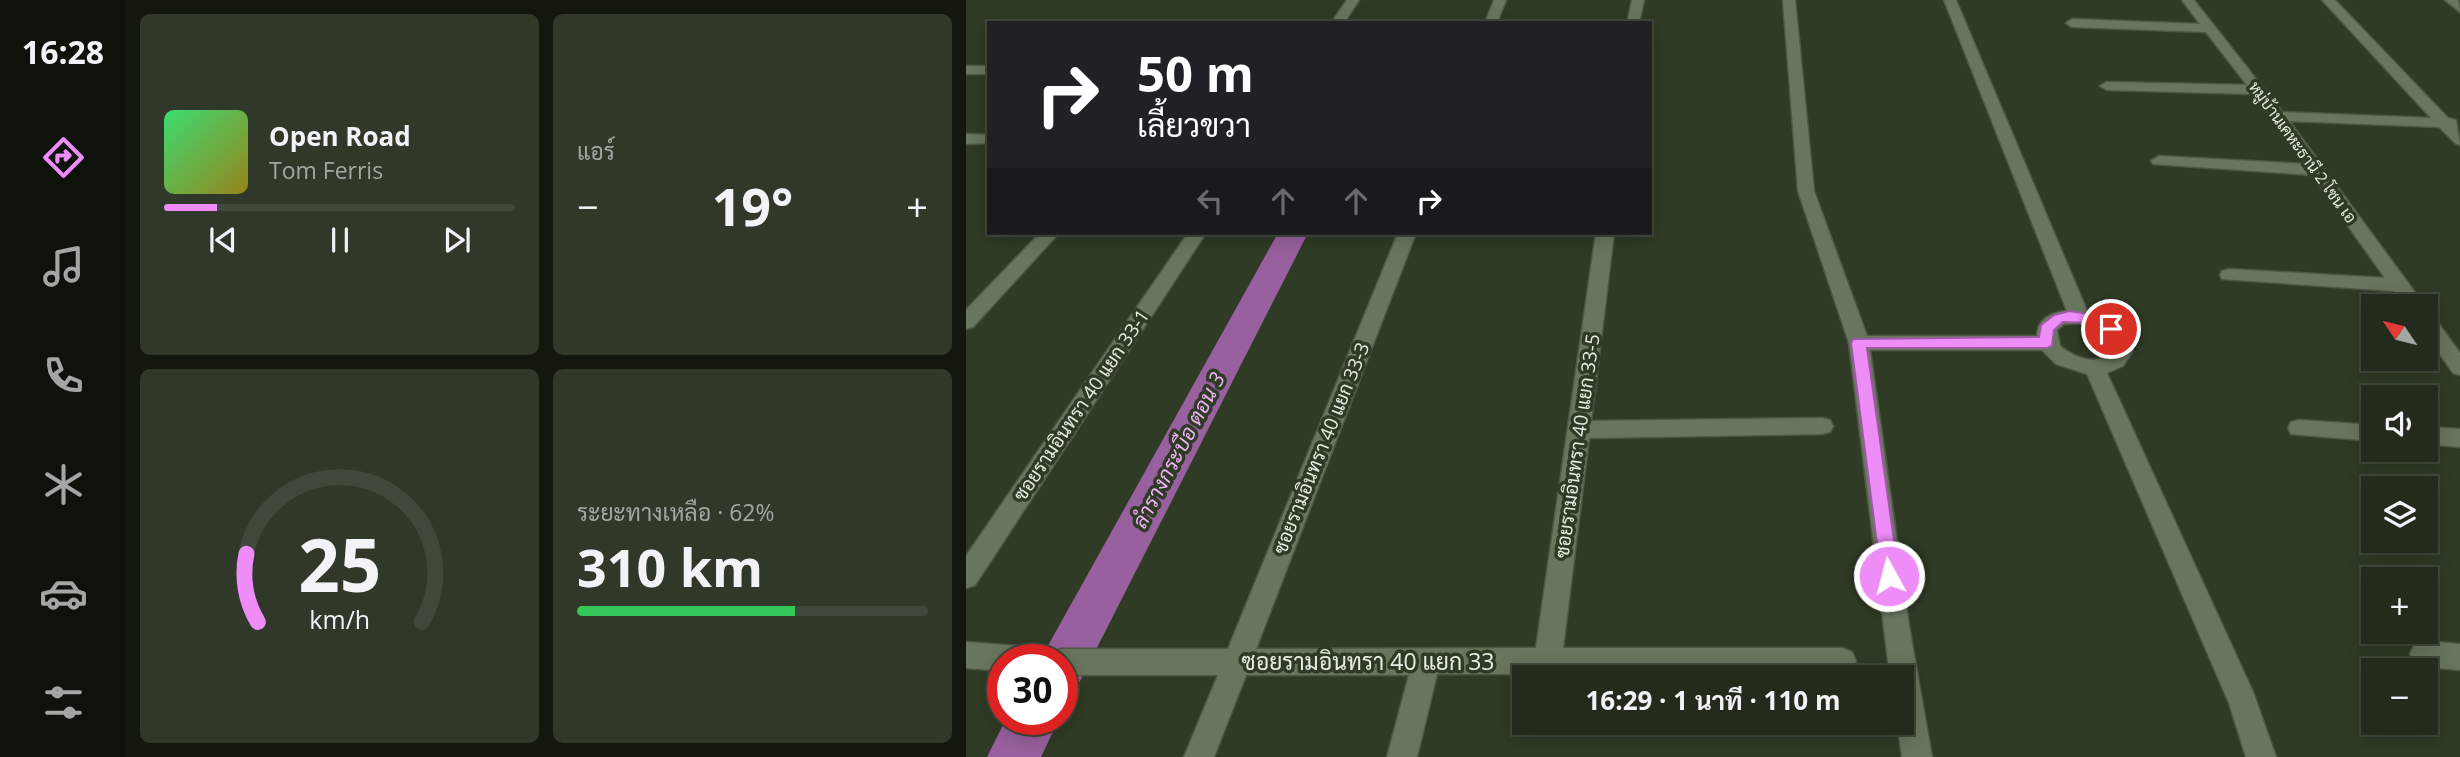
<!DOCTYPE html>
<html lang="th">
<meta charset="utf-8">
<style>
body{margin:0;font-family:"Open Sans",Sarabun,sans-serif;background:#2f3829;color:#f1f3f6;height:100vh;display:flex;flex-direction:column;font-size:26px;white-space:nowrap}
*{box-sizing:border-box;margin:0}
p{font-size:23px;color:#a3a7a3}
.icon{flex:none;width:38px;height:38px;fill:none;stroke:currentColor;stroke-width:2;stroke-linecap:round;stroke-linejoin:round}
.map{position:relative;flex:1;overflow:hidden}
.panel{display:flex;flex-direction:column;gap:14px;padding:14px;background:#13180f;width:840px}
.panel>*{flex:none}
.banner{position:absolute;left:21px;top:21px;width:665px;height:214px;border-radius:0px;box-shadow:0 4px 18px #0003,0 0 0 2px #40483b;background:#202124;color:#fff;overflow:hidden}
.needle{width:46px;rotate:305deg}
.fabs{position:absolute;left:1395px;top:294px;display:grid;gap:14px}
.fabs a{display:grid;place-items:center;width:77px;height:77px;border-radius:0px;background:#232c1c;box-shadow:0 4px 18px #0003,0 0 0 2px #40483b;font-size:35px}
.speed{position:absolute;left:21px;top:644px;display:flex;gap:14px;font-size:35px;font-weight:700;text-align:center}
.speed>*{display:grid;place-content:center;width:91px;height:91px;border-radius:50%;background:#232c1c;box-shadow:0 4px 18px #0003,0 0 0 2px #40483b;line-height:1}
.speed .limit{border:10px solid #d22;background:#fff;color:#111}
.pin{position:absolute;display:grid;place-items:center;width:60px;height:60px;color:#fff;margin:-30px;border:4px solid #fff;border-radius:50%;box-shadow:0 2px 7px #0007}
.me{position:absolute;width:77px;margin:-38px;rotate:353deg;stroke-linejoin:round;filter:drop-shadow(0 0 5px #0008)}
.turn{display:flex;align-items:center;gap:24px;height:147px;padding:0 35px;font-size:32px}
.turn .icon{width:91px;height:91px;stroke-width:2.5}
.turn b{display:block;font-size:49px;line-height:60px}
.lanes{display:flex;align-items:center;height:66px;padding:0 35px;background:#0003;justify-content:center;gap:35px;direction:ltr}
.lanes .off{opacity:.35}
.big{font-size:52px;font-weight:700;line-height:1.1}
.panel .card{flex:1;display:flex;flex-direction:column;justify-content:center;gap:10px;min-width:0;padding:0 24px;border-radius:10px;background:#2f3829}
.panel .dial{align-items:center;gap:0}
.dial svg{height:182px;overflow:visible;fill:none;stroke:#40483b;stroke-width:7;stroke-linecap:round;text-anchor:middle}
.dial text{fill:#f1f3f6;stroke:none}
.song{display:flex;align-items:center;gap:21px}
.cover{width:84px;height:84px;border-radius:10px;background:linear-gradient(135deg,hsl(140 70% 55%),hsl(50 70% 35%))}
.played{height:7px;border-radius:4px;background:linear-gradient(90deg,#ee8cf8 15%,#40483b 15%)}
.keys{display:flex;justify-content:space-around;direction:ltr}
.heat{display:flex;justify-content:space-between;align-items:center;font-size:38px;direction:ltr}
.charge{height:10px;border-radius:5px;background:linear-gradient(90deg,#34c759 62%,#40483b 0)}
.panel .tiles{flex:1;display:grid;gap:14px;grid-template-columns:repeat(2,1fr)}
.trip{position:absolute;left:546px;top:665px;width:402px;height:70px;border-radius:0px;background:#232c1c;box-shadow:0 4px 18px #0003,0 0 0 2px #40483b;font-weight:700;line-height:70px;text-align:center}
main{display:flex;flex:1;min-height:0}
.tabs{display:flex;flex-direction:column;width:126px;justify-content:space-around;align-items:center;background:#0e120b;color:#a3a7a3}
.tabs .icon{width:49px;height:49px}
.tabs .active{color:#ee8cf8}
.tabs b{font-size:32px;color:#f1f3f6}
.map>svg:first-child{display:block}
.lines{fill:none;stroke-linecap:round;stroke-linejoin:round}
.canal{fill:#98609e;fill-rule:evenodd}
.minor-casing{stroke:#4d5744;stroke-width:3}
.minor{fill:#69765e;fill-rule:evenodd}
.route{fill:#ee8cf8;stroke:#9b5ba1;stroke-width:2}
.labels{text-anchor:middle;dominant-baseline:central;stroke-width:7;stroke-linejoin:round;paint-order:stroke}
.far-street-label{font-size:16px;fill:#e5ede0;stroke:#2f3b25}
.street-label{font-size:19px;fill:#e5ede0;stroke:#2f3b25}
.water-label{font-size:21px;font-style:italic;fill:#f1b3f7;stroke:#2f3b25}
.near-street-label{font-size:23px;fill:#e5ede0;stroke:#2f3b25}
</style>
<main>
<nav class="tabs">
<b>16:28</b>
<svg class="icon active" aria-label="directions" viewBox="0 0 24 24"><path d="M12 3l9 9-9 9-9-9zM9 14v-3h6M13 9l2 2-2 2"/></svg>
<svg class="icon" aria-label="music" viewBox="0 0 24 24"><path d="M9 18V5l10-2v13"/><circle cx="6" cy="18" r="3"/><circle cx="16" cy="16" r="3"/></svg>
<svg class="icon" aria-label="phone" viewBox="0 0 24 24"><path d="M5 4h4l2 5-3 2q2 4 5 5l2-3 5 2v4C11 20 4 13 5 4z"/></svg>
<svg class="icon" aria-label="climate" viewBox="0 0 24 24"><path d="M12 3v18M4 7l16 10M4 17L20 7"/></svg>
<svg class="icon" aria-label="car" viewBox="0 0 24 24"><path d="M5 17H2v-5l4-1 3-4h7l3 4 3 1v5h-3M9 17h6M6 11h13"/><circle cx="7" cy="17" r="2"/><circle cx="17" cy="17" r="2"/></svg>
<svg class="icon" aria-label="filters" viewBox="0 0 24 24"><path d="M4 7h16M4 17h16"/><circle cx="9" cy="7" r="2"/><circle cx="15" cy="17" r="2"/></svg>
</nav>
<section class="panel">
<div class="tiles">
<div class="card">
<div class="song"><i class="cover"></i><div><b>Open Road</b><p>Tom Ferris</p></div></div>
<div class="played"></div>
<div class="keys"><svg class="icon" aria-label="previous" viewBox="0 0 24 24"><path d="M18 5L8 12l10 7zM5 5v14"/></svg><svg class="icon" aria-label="pause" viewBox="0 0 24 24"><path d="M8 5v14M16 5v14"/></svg><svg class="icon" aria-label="next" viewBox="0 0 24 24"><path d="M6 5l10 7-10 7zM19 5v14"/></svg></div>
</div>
<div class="card"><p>แอร์</p>
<div class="heat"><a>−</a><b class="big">19°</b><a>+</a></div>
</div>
<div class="card dial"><svg viewBox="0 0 100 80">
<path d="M14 69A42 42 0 1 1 86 69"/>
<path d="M14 69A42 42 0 0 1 9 39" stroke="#ee8cf8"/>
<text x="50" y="56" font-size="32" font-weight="700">25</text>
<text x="50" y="72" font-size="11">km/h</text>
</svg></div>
<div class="card"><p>ระยะทางเหลือ · 62%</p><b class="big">310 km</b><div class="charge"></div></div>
</div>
</section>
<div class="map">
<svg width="1494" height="757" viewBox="0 0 1494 757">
<rect width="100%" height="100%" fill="#2f3b25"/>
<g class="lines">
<g class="canal">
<polygon points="312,233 342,233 113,683 96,690 96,660 75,660 79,651"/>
<polygon points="40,719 93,719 75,757 21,757"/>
</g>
<defs>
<g id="minor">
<polygon points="381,0 393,0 378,23 365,23"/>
<polygon points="528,0 540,0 531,23 519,23"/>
<polygon points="666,0 678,0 673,23 661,23"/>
<path d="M817,0H829L848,191L901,336H1071C1071,319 1086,312 1101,311L978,0H990L1121,311C1143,318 1162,326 1167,351L1157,366L1141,373L1287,692L1310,757H1280L1263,703L1121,374L1090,364L1076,350H904L943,626L966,757H936L931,723H936V677H924L883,343L832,191ZM1113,323L1140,336L1147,350C1132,368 1109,358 1094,346L1091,330L1098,324Z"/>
<polygon points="1216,0 1228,0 1316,112 1465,118 1356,0 1369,0 1482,118 1490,120 1494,145 1489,143 1473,127 1323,121 1459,306 1439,306 1428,291 1256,279 1254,275 1256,271 1263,269 1419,278 1346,175 1187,164 1185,161 1193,156 1339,164 1288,94 1141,90 1134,86 1141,82 1281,85 1240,32 1106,27 1100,23 1106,19 1234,24"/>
<polygon points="1479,0 1492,0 1494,12"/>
<rect x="0" y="66" width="23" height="8"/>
<polygon points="0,134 23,135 23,143 0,144"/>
<polygon points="74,233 93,233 7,327 0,329 0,310"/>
<polygon points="222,233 240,233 9,585 0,588 0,556"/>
<polygon points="432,233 450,233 290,649 570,648 630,233 648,233 625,421 856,418 864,420 867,426 864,432 856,434 623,438 597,648 876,648 886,652 890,661 886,670 876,674 471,674 451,757 421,757 443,675 280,675 248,757 218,757 252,675 96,675 96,660 83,660 86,653 96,649 262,649"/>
<polygon points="1460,314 1467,316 1494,353 1494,375 1487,373 1460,335"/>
<polygon points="1333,420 1407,425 1407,441 1325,434 1322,428 1325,422"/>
<polygon points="1460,427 1494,429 1494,447 1460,444"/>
<polygon points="1458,641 1494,644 1494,670 1458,667 1448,663 1444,654 1448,645"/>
<polygon points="0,642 65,647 75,651 79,660 37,660 37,671 0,668"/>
</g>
</defs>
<use href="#minor" class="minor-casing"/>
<use href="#minor" class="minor"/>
</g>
<polygon class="route" points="1103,311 1130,315 1153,329 1145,334 1122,323 1097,322 1088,330 1086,346 1081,348 901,348 933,576 930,582 923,584 916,582 885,343 887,339 1073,337 1075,325 1088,315"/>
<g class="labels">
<g class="far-street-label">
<text transform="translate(1337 152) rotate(54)">หมู่บ้านเคหะธานี 2 โซน เอ</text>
</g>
<g class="street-label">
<text transform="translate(115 405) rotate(-56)">ซอยรามอินทรา 40 แยก 33-1</text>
<text transform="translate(611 446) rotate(-82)">ซอยรามอินทรา 40 แยก 33-5</text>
<text transform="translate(355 448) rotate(-68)">ซอยรามอินทรา 40 แยก 33-3</text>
</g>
<g class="water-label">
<text transform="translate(212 450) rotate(-62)">ลำรางกระบือ ตอน 3</text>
</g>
<g class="near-street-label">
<text x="402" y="661">ซอยรามอินทรา 40 แยก 33</text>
</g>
</g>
</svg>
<div class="fabs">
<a><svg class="needle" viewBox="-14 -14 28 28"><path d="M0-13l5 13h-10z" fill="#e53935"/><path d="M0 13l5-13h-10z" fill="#a3a7a3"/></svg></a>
<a><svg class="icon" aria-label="sound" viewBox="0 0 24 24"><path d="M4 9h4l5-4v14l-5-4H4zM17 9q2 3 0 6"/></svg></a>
<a><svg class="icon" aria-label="layers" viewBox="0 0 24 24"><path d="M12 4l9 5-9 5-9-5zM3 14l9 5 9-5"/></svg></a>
<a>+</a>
<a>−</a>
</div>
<div class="speed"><div class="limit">30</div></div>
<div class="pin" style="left:1145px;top:329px;background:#d93025"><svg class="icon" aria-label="arrive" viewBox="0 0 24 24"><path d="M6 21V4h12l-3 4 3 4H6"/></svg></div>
<svg class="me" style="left:923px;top:576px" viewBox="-20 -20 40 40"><circle r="17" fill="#ee8cf8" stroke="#fff" stroke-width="3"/><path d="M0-11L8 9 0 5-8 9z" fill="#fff"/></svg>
<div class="trip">16:29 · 1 นาที · 110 m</div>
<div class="banner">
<div class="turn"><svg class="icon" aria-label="right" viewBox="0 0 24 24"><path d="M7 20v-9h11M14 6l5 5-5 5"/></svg><div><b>50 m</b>เลี้ยวขวา</div></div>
<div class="lanes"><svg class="icon off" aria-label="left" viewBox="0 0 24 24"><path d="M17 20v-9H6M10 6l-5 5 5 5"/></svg><svg class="icon off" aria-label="ahead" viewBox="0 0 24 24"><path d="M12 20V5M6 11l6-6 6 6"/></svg><svg class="icon off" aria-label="ahead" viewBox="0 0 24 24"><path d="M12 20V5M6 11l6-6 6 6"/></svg><svg class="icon" aria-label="right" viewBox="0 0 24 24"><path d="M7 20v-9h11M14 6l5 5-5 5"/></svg></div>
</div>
</div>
</main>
